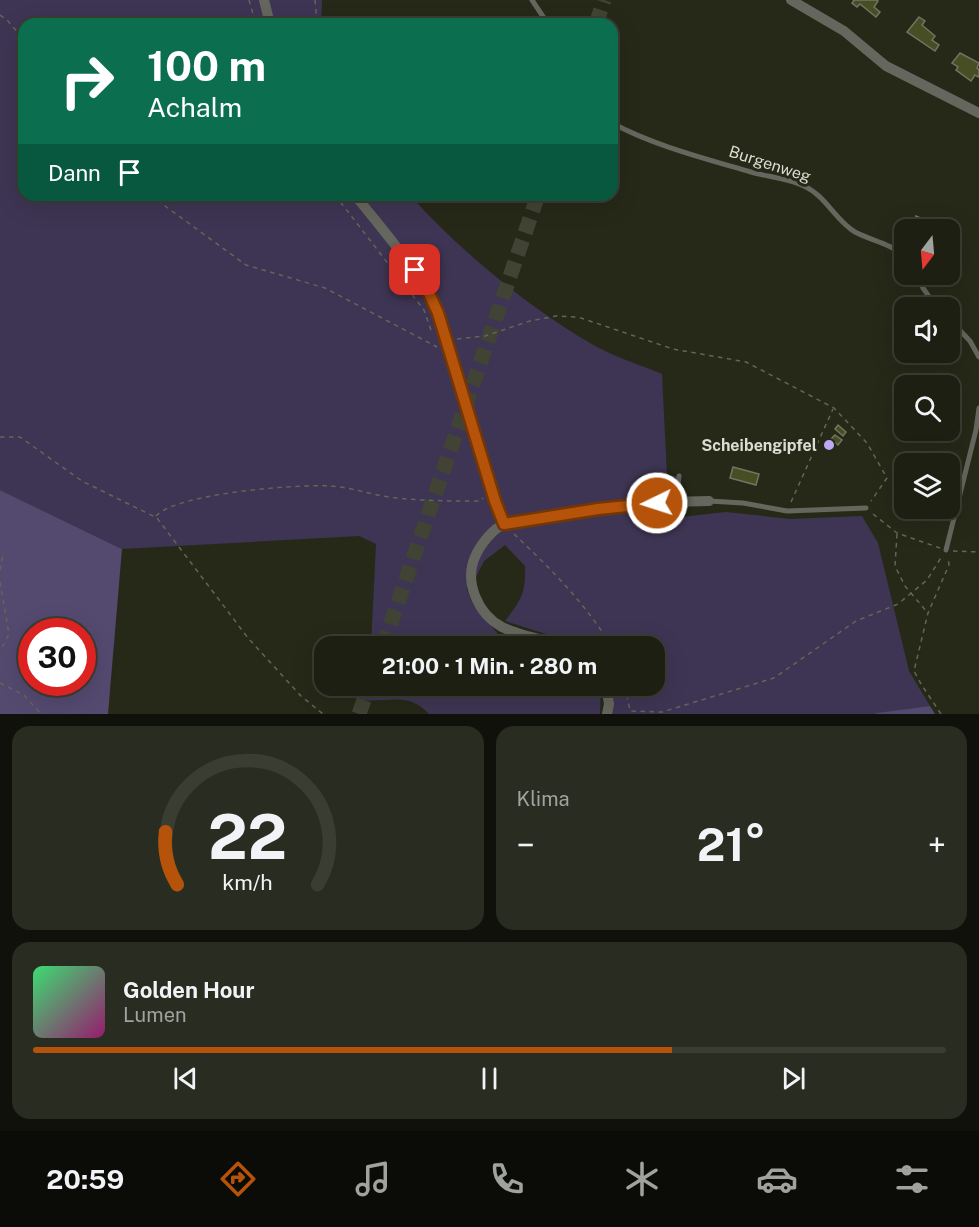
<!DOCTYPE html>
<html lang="de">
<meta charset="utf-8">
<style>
body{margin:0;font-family:"Public Sans",sans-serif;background:#292c20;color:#f1f3f6;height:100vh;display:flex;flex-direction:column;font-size:22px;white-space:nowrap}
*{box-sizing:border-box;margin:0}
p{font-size:20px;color:#a0a29f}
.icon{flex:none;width:33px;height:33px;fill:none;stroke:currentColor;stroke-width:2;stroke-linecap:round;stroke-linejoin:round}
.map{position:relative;height:714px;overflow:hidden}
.drawer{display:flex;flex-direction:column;gap:12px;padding:12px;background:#0f110a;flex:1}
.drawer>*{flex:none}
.banner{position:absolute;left:18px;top:18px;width:600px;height:183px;border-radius:18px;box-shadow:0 6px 24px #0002,0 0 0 2px #3a3d32;background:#0b6e4f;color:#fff;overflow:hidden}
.needle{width:39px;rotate:196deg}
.tools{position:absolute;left:894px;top:219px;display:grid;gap:12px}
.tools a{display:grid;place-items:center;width:66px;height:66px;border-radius:12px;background:#1c1f12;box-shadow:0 6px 24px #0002,0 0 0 2px #3a3d32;font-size:30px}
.speed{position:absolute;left:18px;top:618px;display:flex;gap:12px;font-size:30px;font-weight:700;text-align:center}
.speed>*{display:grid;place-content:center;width:78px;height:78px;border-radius:50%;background:#1c1f12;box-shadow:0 6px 24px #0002,0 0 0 2px #3a3d32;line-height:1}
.speed .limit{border:9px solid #d22;background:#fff;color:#111}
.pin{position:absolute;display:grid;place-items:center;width:51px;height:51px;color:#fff;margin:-26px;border-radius:12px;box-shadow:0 3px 9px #0006}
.me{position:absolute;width:66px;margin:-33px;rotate:266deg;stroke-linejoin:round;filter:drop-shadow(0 0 4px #0008)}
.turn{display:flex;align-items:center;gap:21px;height:126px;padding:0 30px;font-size:27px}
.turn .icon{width:78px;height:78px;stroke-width:2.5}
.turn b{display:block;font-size:42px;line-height:51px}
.then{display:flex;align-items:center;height:57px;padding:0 30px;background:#0003;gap:12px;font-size:22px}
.big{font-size:45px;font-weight:700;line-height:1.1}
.drawer .widget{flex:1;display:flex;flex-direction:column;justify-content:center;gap:9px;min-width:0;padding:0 21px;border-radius:18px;background:#292c20}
.drawer .dial{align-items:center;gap:0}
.dial svg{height:156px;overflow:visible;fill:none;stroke:#3a3d32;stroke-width:7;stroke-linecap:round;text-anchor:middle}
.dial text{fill:#f1f3f6;stroke:none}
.song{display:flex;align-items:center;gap:18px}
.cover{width:72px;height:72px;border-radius:9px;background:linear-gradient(135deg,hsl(140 70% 55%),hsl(320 70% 35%))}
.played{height:6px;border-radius:3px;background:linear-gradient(90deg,#b45309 70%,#3a3d32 70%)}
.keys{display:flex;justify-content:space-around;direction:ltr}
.heat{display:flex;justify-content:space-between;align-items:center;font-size:33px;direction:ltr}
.drawer .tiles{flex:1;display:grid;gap:12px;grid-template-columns:1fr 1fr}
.widget:last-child{grid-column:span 2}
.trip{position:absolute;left:314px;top:636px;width:351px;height:60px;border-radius:18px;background:#1c1f12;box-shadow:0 6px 24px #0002,0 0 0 2px #3a3d32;font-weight:700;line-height:60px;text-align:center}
.menu{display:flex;height:96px;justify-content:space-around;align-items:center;background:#0b0c07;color:#a0a29f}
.menu .icon{width:42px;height:42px}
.menu .active{color:#b45309}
.menu b{font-size:27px;color:#f1f3f6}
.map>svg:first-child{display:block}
.green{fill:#3e3554}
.forest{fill:#54496f;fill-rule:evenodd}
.building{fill:#474e23;stroke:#717561;stroke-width:1.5}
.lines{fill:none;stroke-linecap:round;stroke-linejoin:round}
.primary-tunnel{stroke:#414434;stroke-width:15;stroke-dasharray:15 8;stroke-linecap:butt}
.path{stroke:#636657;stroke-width:1.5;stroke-dasharray:4.5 4.5;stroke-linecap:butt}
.service{stroke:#65675e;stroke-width:5}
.minor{stroke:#65675e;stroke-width:10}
.route-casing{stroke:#753606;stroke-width:15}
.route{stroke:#b45309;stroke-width:10}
.poi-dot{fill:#bfa9f4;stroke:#262918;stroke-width:2}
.labels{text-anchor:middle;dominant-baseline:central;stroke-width:6;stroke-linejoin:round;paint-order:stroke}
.street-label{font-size:16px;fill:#daddd2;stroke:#262918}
.poi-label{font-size:16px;font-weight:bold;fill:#daddd2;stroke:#262918;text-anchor:end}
</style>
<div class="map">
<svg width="979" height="714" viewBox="0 0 979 714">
<rect width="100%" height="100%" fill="#262918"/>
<g class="green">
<path d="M0,0H322L321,24H24V195H410C458,249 528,307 590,343C612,356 638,364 662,374L667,476H681L672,518L726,512L791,519L862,516L878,543L909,671L930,706L875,714H612V686H654V646H584L505,621C521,600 526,593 525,566L505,545L484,561L476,577L467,575V590L474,606L498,634L550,646H371L376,544L359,536L122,549L0,490Z"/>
<path d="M339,686H601L600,714H429C426,711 422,707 418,705C394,690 361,714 339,686Z"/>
</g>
<g class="forest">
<path d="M0,490L122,549L108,714H0ZM32,632H82V682H32Z"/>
<polygon points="930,706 935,714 875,714 877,713"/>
</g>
<g class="building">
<polygon points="854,0 877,0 878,1 874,7 880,12 876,17 860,4 857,7 852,3"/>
<polygon points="919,17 925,21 922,25 935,36 932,40 939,45 935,51 907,32"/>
<polygon points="960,53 979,63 977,68 979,70 979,75 978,77 975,75 971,81 956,70 958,67 952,63"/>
<polygon points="916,216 925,220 922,226 920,225 917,229 913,226"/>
<polygon points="838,425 846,432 843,436 835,429"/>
<polygon points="835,435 842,440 838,445 831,439"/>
<polygon points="733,467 759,474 756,485 730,478"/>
</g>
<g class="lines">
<g class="primary-tunnel">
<polyline points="596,24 604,0"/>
<polyline points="383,646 538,195"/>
<polyline points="359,714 369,686"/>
</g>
<g class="path">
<polyline points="249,0 256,24"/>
<polyline points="315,0 317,24"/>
<polyline points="0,15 8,21 24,40"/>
<polyline points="150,195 246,265 325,288 437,347"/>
<polyline points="335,195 424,310 432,333"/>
<polyline points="457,339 485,336 530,321 556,316 578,317 673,349 746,362 834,408 867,443 887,478 871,501"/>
<polyline points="0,437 20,437 82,481 157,518 248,638 301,696 323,714"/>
<polyline points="791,502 833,409"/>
<polyline points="873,514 897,533 940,548"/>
<path d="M156,516C177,493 298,484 330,486C350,487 369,494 388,497C419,501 449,501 480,501L483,498"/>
<path d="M514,534C549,567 587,605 611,646"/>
<polyline points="897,534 895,566 905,586 927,612"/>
<polyline points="953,551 979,552"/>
<polyline points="0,570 3,555"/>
<polyline points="0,582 9,634 0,651"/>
<polyline points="0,683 24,695 41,714"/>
<polyline points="625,686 630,711 662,712 774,678 856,621 898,604 927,580 942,556"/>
<polyline points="941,714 921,684 914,671 928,613 949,565 948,557"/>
</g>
<g class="service">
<polyline points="532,0 548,24"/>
<path d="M612,123C652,145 707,159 751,172C768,177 788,178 804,186C826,196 835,220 855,232C872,241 890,243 904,256"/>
<polyline points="917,274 923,288 937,308"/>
<polyline points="950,320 970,341 979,357"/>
<polyline points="709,501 743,503 787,511 866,508"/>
<polyline points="676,502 679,476"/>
<polyline points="946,550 976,430 979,408"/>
</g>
<g class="minor">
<polyline points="264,0 270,24"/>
<polyline points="791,0 844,31 886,66 979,113"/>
<path d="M355,195C385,233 418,269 438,313L495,501L504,524"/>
<path d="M568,646C548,641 520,636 502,627C478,614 464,582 475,557C480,545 493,528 505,524C515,521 527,521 537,519C593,507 651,502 709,501"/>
<polyline points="606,686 609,704 607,714"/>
</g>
</g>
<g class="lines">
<defs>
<polyline id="route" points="415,270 428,291 438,313 495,501 504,524 598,509 657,503"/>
</defs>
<use href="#route" class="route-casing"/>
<use href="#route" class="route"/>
</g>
<circle class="poi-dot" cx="829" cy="445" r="6"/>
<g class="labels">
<g class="street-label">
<text transform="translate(770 164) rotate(18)">Burgenweg</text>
</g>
<g class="poi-label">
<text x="817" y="445">Scheibengipfel</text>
</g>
</g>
</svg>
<div class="tools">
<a><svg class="needle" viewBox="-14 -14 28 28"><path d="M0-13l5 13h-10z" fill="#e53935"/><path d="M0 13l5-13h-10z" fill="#a0a29f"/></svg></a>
<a><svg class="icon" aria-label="sound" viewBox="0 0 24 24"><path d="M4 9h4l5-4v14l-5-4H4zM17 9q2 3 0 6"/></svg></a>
<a><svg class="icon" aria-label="search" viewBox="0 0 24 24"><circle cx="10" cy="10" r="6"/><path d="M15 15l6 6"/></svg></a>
<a><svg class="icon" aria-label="layers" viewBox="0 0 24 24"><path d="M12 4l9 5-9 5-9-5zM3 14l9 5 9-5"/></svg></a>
</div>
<div class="speed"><div class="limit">30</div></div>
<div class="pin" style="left:415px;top:270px;background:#d93025"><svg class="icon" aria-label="arrive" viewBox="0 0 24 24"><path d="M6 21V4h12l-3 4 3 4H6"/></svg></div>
<svg class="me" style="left:657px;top:503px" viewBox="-20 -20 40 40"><circle r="17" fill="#b45309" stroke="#fff" stroke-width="3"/><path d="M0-11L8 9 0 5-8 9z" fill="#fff"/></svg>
<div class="trip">21:00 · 1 Min. · 280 m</div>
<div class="banner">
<div class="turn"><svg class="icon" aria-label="right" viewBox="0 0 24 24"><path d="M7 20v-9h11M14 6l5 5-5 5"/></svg><div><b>100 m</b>Achalm</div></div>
<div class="then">Dann<svg class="icon" aria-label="arrive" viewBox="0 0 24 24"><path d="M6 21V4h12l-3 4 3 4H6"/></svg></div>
</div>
</div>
<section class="drawer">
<div class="tiles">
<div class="widget dial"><svg viewBox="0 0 100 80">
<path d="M14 69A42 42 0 1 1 86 69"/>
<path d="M14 69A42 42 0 0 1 8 42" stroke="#b45309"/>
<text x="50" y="56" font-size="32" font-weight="700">22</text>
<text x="50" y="72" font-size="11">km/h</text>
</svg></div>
<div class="widget"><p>Klima</p>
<div class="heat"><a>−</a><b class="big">21°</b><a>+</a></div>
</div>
<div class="widget">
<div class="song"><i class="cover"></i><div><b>Golden Hour</b><p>Lumen</p></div></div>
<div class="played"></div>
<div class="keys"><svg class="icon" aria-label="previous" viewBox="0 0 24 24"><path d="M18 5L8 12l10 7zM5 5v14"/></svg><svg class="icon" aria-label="pause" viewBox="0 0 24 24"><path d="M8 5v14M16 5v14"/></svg><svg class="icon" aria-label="next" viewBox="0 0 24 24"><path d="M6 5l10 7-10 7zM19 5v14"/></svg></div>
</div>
</div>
</section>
<nav class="menu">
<b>20:59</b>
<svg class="icon active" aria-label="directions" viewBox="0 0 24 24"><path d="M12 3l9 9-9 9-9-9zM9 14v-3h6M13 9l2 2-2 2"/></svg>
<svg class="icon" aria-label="music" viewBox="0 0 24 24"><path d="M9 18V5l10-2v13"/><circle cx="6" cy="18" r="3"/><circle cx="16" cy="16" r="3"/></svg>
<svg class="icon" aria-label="phone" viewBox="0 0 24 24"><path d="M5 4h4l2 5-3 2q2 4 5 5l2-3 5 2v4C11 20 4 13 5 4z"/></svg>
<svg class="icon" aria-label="climate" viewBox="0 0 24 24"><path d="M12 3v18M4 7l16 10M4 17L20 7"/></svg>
<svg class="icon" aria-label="car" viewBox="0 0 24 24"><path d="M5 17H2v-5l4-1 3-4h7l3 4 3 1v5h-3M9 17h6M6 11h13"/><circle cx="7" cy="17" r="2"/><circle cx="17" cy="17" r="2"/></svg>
<svg class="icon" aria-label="filters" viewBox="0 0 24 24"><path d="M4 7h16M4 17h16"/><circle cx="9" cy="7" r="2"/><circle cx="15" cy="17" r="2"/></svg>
</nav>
